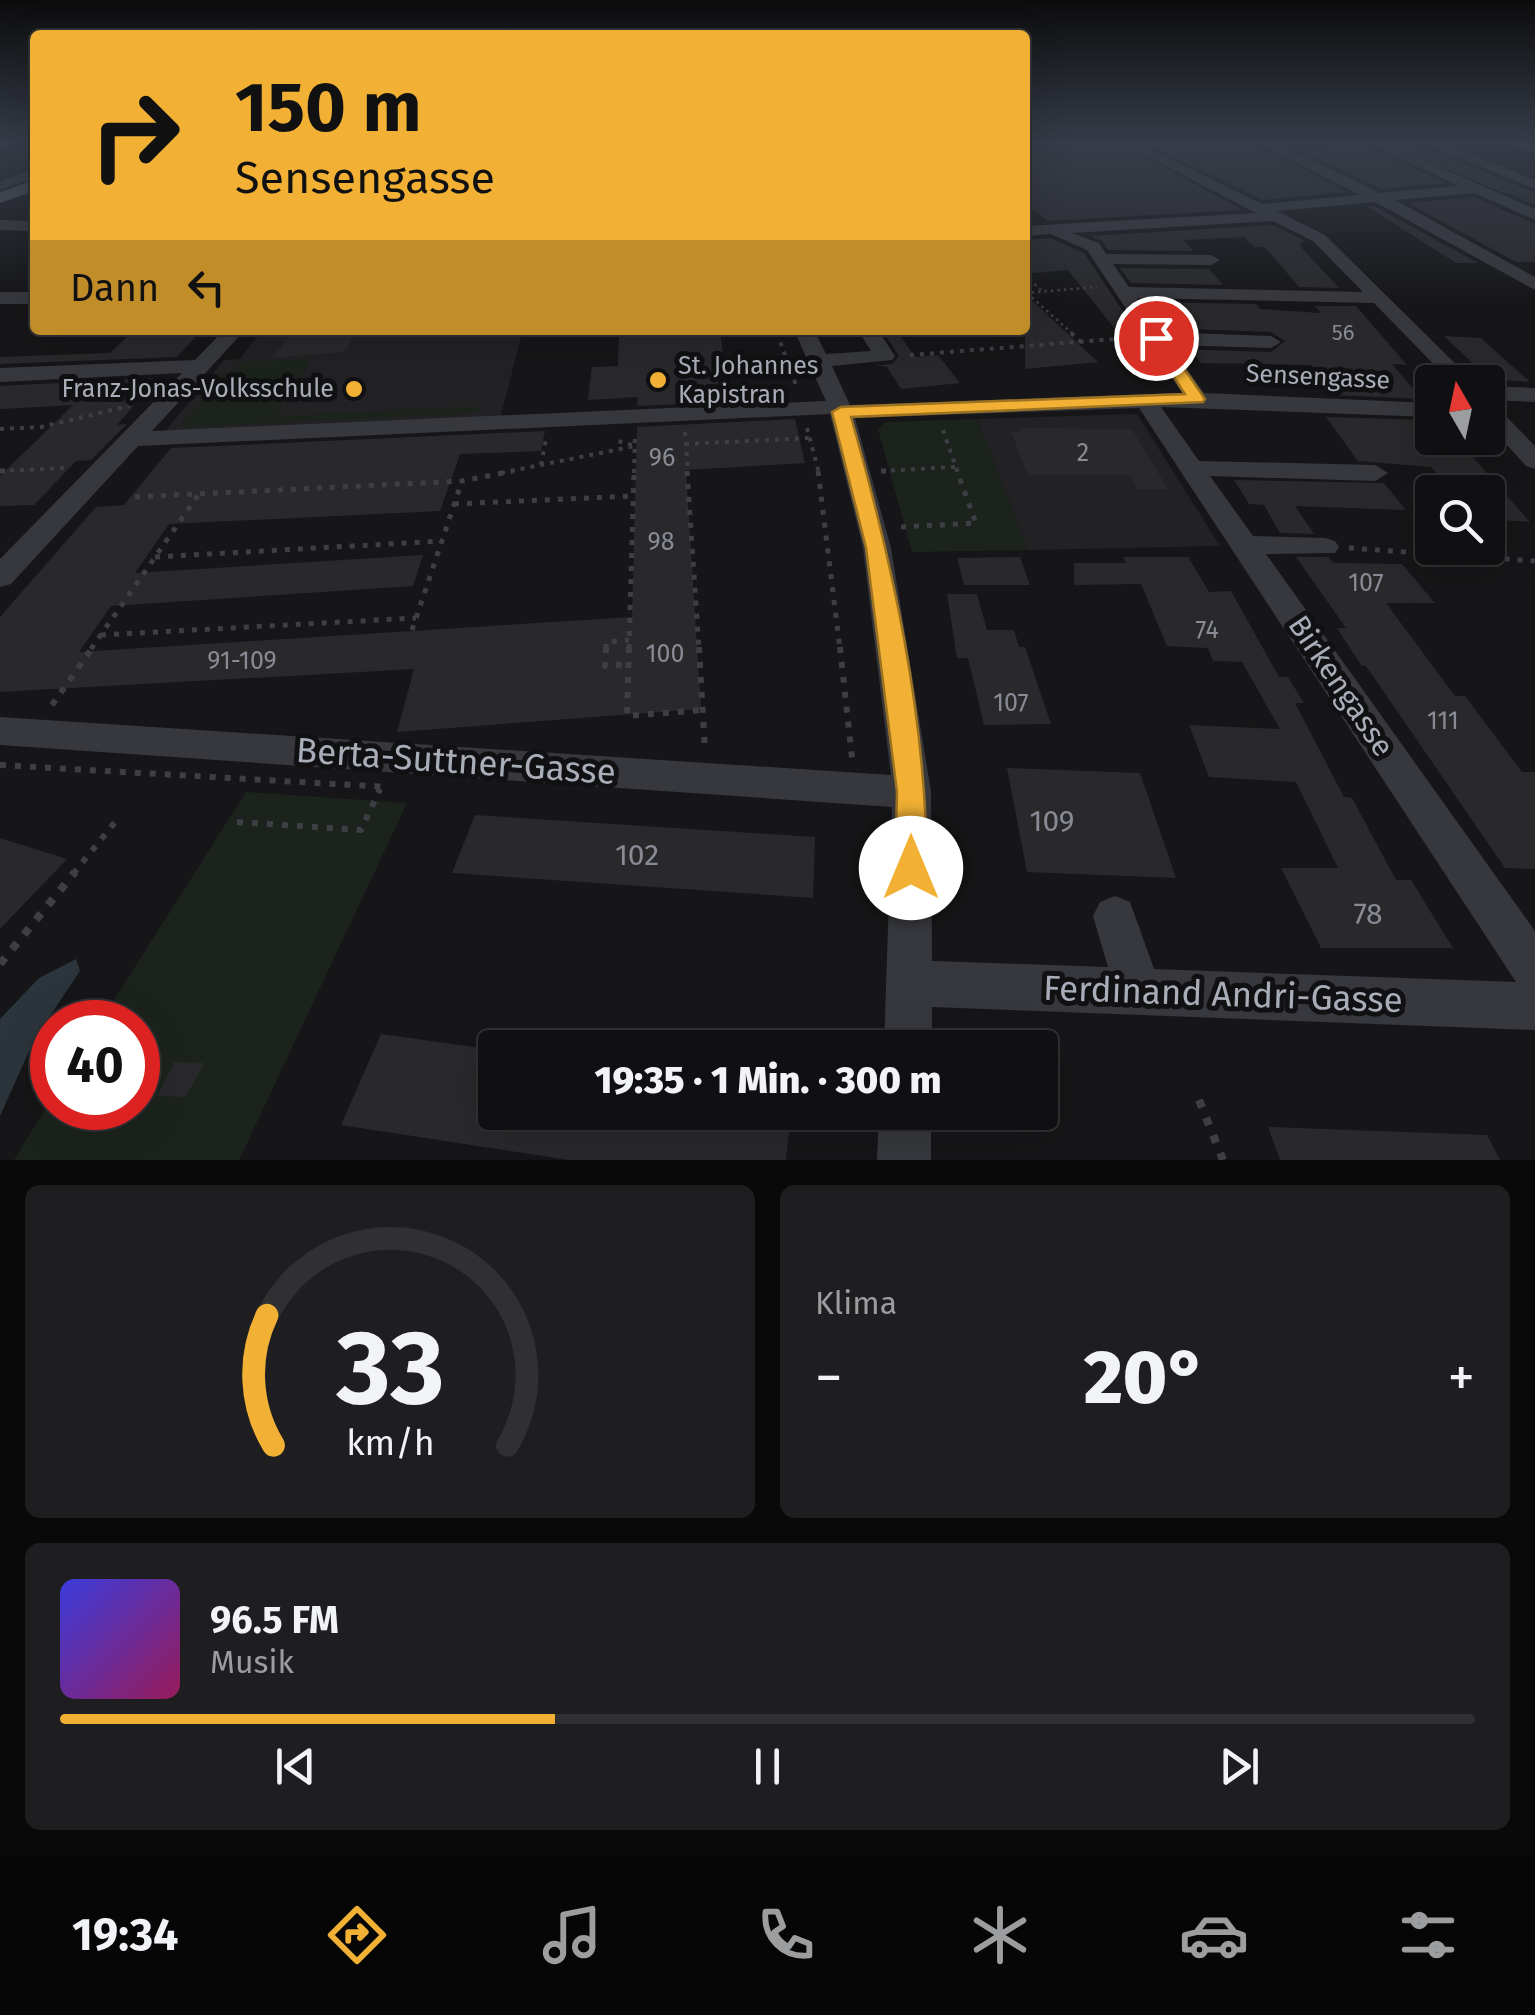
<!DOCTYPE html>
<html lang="de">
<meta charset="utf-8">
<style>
body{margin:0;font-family:"Fira Sans",sans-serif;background:#1e1e20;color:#f1f3f6;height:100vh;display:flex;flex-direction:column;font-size:38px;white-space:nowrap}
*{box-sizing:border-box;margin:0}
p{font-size:32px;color:#9c9d9f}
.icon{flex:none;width:55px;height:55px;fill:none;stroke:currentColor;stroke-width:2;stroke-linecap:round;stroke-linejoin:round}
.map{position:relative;height:1160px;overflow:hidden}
.drawer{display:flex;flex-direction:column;gap:25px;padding:25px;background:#09090a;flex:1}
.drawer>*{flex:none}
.guide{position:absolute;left:30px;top:30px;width:1000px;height:305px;border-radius:10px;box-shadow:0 10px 40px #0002,0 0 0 2px #303032;background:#f2b134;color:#111;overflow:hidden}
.needle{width:65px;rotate:351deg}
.tools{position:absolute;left:1415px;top:365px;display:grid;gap:20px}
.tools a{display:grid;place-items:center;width:90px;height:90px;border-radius:10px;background:#101012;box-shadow:0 10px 40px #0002,0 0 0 2px #303032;font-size:50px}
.speed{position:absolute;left:30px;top:1000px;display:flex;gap:20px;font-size:50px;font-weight:700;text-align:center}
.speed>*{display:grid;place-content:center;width:130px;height:130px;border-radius:50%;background:#101012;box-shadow:0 10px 40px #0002,0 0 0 2px #303032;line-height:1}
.speed .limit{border:15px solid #d22;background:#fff;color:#111}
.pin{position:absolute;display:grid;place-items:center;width:85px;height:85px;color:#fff;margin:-42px;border:5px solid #fff;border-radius:50%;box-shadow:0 2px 10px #0007}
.me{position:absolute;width:110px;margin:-55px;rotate:0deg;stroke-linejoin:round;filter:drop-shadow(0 0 8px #0008)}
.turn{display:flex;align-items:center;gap:35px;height:210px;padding:0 40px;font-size:45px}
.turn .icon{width:130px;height:130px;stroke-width:2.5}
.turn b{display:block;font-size:70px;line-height:85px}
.then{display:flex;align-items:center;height:95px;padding:0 40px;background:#0003;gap:20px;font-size:38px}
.big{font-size:75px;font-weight:800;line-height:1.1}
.drawer .widget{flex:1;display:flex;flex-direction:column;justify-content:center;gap:15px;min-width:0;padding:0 35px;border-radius:15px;background:#1e1e20}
.drawer .dial{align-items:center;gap:0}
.dial svg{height:260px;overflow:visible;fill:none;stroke:#303032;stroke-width:7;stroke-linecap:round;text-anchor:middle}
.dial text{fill:#f1f3f6;stroke:none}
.song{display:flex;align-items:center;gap:30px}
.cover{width:120px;height:120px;border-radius:15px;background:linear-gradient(135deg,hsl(240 70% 55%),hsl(330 70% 35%))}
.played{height:10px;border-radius:5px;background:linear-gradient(90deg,#f2b134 35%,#303032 35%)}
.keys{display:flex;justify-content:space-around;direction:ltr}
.heat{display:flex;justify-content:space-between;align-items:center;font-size:55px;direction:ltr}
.drawer .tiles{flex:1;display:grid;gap:25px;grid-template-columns:1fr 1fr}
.widget:last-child{grid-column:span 2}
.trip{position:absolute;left:478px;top:1030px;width:580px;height:100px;border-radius:10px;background:#101012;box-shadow:0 10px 40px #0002,0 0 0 2px #303032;font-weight:800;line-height:100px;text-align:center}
.tabs{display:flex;height:160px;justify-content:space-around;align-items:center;background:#060607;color:#9c9d9f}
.tabs .icon{width:70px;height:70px}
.tabs .on{color:#f2b134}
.tabs b{font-size:45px;color:#f1f3f6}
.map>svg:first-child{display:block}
.built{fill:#222225}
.green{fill:#1c231d}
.water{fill:#2c353c}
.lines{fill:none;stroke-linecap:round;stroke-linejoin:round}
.stream{stroke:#2c353c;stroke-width:4}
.building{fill:#29292c}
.path-far4{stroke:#3d3f44;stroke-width:2.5;stroke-dasharray:2.5 4;stroke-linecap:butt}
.path-far3{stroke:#3d3f44;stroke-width:4;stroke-dasharray:4 6;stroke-linecap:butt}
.path-far2{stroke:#3d3f44;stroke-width:5;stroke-dasharray:5 8;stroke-linecap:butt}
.path-far1{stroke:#3d3f44;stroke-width:6;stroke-dasharray:6 9;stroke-linecap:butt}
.path{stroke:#3d3f44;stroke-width:8;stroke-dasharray:8 11;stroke-linecap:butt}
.minor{fill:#37383d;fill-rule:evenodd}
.major{fill:#53555c;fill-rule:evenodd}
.route{fill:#f2b134;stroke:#9d7322;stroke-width:2.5}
.poi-dot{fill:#f2b134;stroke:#111113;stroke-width:4}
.labels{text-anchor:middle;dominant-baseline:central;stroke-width:10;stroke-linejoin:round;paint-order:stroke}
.far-number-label{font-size:22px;fill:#888b94}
.far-poi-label{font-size:25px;fill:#a8adb8;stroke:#111113;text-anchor:start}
.far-street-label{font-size:25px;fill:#a8adb8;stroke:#111113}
.number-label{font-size:25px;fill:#888b94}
.street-label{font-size:30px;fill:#a8adb8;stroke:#111113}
.near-number-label{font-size:30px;fill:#888b94}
.near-street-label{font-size:35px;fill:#a8adb8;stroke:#111113}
</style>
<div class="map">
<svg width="1535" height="1160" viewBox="0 0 1535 1160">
<rect width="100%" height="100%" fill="#161618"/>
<g class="built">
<polygon points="262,330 523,330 500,418 163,434 224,360 240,359"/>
<polygon points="1137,414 1220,546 1028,550 977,419"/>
</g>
<g class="green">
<polygon points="311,359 275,416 480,406 478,413 180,427 222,373 233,372 242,362"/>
<polygon points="977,419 1028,550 912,552 878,429 886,422"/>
<polygon points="246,792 407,803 239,1160 14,1160 52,1098 52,1108 138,1108 138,1022 100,1022"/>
</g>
<polygon class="water" points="76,959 80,971 35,1038 0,1116 0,1019 39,978"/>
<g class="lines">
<polyline class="stream" points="1390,142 1505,191"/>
</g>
<g class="building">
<polygon points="1025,142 1117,142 1242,210 1048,221 1025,204"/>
<polygon points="1143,142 1235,142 1262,148 1347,192 1263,200"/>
<polygon points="1366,146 1445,183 1381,189 1293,147"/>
<polygon points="1412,151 1433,151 1535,193 1535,205"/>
<polygon points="1474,197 1535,224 1535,262 1516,262 1408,203"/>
<polygon points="1367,206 1374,206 1478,263 1456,263"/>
<polygon points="1272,225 1304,240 1299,245 1339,288 1299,287 1265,247 1254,247 1244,237 1184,240 1193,251 1108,250 1102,241 1090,236"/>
<polygon points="1050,238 1084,253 1153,356 1138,358 1068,270 1034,273 1025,264 1025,240"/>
<polygon points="1120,268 1209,269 1223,285 1131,283"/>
<polygon points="1025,294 1098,362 1025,369"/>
<polygon points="1144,302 1256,304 1260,309 1321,313 1315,306 1356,306 1407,365 1392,364 1422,399 1332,395 1311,365 1201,363 1193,353 1181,354 1177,349 1271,352 1285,341 1271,332 1163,328"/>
<polygon points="134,330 202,330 177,357 0,364 0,357 110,353"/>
<polygon points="293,330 358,330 344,352 273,358"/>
<polygon points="619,330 720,330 729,402 637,406 638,397 588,400 592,367 618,366"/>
<polygon points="882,330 896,330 915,357 938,355 960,383 901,389 887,367 876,365 892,364 899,356"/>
<polygon points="1444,336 1481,338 1530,382 1489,379"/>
<polygon points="157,378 117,425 127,424 91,460 76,461 34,505 0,506 0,476 73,405 0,409 0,386"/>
<polygon points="1326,417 1432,420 1432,438 1456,438 1530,522 1488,519 1488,492 1452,492 1431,467 1358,461"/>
<polygon points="795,419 805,463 686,470 701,709 397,732 414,669 0,692 0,617 96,507 124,505 171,448 545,431 541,451 460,454 440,511 169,524 135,573 423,555 413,586 111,606 79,652 632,617 637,427"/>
<polygon points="1020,428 1132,429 1168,489 1138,489 1130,475 1028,475 1011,432 1022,432"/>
<polygon points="1234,480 1384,483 1406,510 1295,506 1314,534 1280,533 1264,505 1249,504"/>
<polygon points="1020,557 1030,585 964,585 957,558"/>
<polygon points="1123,557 1188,557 1209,592 1231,591 1279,677 1288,677 1304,703 1295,703 1344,797 1352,798 1396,880 1411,880 1453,948 1321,948 1281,868 1338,868 1296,782 1209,777 1189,725 1280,729 1242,662 1213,661 1208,648 1167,646 1141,584 1074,585 1074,563 1126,563"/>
<polygon points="1296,557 1328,557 1333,563 1402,564 1435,603 1386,603 1455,696 1465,696 1522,772 1535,772 1535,869 1505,868 1366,666 1361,665 1337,628 1346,628"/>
<polygon points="947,594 977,594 987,630 1014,630 1019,647 1025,647 1051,724 984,725 968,658 957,658"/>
<polygon points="1007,768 1140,773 1176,878 1027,872"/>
<polygon points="475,815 815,837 813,898 452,873"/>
<polygon points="0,838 67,859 0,929"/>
<polygon points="381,1034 495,1050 495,1112 791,1112 786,1160 569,1160 341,1125"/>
<polygon points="174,1062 204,1063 186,1097 157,1096"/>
<polygon points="1268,1127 1487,1135 1500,1160 1280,1160"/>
</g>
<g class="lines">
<g class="path-far4">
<polyline points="1054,144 1066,151"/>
<polyline points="1109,150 1069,153 1114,178"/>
<polyline points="1025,155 1069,153"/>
<polyline points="1025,164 1078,160"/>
<polyline points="1025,167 1049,183"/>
<polyline points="1025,275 1043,292"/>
<polyline points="1025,293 1097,287"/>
<polyline points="1027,293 1074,335"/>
<polyline points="776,330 778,335"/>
</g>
<g class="path-far3">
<polyline points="777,333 797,388"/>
<polyline points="1071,333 1081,342"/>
<polyline points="910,355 1128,338"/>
<polyline points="807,428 819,473"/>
<polyline points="0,429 41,427 129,406"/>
<polyline points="943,430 958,473"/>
<polyline points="685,432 688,473"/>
<polyline points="685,444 809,438"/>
<polyline points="541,465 546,439"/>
<polyline points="0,471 67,468"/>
<polyline points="881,471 955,467"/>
<polyline points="501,473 635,446 618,441"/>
<polyline points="634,473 635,434"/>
</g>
<g class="path-far2">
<polyline points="0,471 8,471"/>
<polyline points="687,471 699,649"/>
<polyline points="818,471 840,649"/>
<polyline points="881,471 888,471"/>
<polyline points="135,497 462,481 513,471"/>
<polyline points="454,504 633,496"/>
<polyline points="901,527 976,523 957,471"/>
<polyline points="1349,548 1535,561"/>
<polyline points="155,557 442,541"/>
<polyline points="412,630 462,481"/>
<polyline points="101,635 416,618"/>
<polyline points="91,649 199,494"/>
<polyline points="606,649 606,642 629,640"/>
<polyline points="629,649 634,471"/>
</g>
<g class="path-far1">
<polyline points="606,647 605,666 628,664"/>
<polyline points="629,647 627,716 702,710"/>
<polyline points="699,647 705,750"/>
<polyline points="840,647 852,758"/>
<polyline points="52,705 93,647"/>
<polyline points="0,765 388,787"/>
<polyline points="237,822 361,830 380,789"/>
<polyline points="73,874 116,821"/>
</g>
<g class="path">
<polyline points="0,964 75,872"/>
<polyline points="1199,1100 1223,1160"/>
</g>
<g class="minor">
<polygon points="0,142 12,142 0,147"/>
<path d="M1120,142H1135L1262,204L1360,195L1258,142H1273L1380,193L1459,186L1367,142H1382L1535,209V220L1475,193L1395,200L1535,277V290L1375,202L1277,211L1325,235L1474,382H1451L1374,303L1137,298L1161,332L1271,336L1281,342L1271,348L1170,345L1204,393L1432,403V417L1161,407L1199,461L1375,465L1388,473L1375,481L1210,476L1253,536L1325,538L1335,541L1339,547L1335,553L1266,554L1535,931V1030L932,1007V1048H884L892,807L0,745V717L891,775L863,548L830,414L138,446L11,584L0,587V559L182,373L0,382V368L195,360L224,330H245L152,431L826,401L794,330H814L826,354L871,351L858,330H878L895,356L892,360L832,366L850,405L1182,393L1087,250L1051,234L1025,236V226L1256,213ZM1273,221L1313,241L1363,292L1129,287L1113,264L1211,265L1220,260L1211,255L1106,254L1099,243L1072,233ZM1139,408L1516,982L1154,969L1130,902L1115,896L1100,902L1093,916L1108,967L932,961L931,792L891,548L855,418Z"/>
<polygon points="1422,142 1438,142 1535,180 1535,189"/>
<polygon points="1507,142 1535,144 1535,152 1509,145"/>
<polygon points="35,169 35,178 0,190 0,181"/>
<polygon points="0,220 35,221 35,231 0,230"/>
<rect x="0" y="292" width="35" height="12"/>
<polygon points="1488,386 1535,388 1535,402 1488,400"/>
<polygon points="1488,404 1496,406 1535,446 1535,469 1526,466 1488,424"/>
<polygon points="879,1112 931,1112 931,1160 877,1160"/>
</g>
<polygon class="major" points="35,180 35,191 0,203 0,192"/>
</g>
<linearGradient id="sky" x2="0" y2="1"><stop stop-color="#0c0c0d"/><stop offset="0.47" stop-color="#363c48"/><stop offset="1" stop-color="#363c48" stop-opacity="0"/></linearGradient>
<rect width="1535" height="304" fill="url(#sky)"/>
<path class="route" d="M1156,334L1161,335L1205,399L1203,402L851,417C893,564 926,715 927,868L922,878L911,882L900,878L895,868L897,792L866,548L832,412L841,407L1185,394L1148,338Z"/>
<g class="poi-dot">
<circle cx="658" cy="380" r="10"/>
<circle cx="354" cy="389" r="10"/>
</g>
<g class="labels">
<g class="far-number-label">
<text x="1343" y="332">56</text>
</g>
<g class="far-poi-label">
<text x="678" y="366">St. Johannes<tspan x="678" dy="29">Kapistran</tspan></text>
<text x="334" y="389" text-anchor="end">Franz-Jonas-Volksschule</text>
</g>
<g class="far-street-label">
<text transform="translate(1318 377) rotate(3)">Sensengasse</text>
</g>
<g class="number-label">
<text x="1083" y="453">2</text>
<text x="662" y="458">96</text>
<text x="661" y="542">98</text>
<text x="1366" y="583">107</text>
<text x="1207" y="630">74</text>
<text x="665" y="654">100</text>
<text x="242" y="661">91-109</text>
<text x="1011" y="703">107</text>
<text x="1443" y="721">111</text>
</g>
<g class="street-label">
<text transform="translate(1341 686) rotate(56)">Birkengasse</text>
</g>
<g class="near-number-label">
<text x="1052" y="821">109</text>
<text x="637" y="855">102</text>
<text x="1368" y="914">78</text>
</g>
<g class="near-street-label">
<text transform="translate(456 761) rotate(4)">Berta-Suttner-Gasse</text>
<text transform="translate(1223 994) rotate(2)">Ferdinand Andri-Gasse</text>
</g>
</g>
</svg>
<div class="tools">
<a><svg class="needle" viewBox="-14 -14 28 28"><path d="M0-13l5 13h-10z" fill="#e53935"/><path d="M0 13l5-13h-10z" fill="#9c9d9f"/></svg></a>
<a><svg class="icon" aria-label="search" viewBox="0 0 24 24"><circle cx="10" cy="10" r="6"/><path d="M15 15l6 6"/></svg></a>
</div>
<div class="speed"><div class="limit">40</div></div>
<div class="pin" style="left:1156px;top:338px;background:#d93025"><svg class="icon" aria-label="arrive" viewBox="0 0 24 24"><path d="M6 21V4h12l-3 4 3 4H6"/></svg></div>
<svg class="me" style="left:911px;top:868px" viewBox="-20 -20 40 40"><circle r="19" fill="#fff"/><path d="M0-13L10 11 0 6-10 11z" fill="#f2b134"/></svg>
<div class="trip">19:35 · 1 Min. · 300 m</div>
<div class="guide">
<div class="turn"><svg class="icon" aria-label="right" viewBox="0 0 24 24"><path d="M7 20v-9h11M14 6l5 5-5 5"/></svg><div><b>150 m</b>Sensengasse</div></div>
<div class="then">Dann<svg class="icon" aria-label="left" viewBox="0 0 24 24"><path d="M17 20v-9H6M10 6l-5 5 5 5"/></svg></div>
</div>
</div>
<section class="drawer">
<div class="tiles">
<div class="widget dial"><svg viewBox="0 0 100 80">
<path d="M14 69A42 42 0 1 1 86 69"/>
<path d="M14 69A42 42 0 0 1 12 29" stroke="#f2b134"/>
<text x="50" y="56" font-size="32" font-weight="700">33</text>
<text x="50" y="72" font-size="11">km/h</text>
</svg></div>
<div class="widget"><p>Klima</p>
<div class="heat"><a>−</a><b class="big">20°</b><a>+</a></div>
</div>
<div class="widget">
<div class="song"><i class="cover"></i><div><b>96.5 FM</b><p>Musik</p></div></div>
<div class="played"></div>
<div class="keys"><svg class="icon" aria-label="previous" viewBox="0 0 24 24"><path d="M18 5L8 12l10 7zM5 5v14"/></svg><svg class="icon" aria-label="pause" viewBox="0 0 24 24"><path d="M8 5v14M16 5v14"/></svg><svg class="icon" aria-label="next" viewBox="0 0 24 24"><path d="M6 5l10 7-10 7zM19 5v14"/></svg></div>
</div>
</div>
</section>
<nav class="tabs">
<b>19:34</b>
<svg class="icon on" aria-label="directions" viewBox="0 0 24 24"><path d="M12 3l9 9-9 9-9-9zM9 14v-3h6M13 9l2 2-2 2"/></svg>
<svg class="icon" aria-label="music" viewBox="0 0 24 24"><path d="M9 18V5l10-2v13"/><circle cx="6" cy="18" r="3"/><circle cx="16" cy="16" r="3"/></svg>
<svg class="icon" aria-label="phone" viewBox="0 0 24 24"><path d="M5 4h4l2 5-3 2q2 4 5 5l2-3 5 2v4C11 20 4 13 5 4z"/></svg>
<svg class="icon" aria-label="climate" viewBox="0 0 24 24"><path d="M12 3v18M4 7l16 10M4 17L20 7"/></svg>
<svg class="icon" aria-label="car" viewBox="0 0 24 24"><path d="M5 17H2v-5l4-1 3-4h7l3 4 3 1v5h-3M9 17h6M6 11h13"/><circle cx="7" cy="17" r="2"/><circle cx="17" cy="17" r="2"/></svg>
<svg class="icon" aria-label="filters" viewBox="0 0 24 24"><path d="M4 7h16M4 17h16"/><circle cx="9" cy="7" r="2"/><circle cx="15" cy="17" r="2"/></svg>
</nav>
